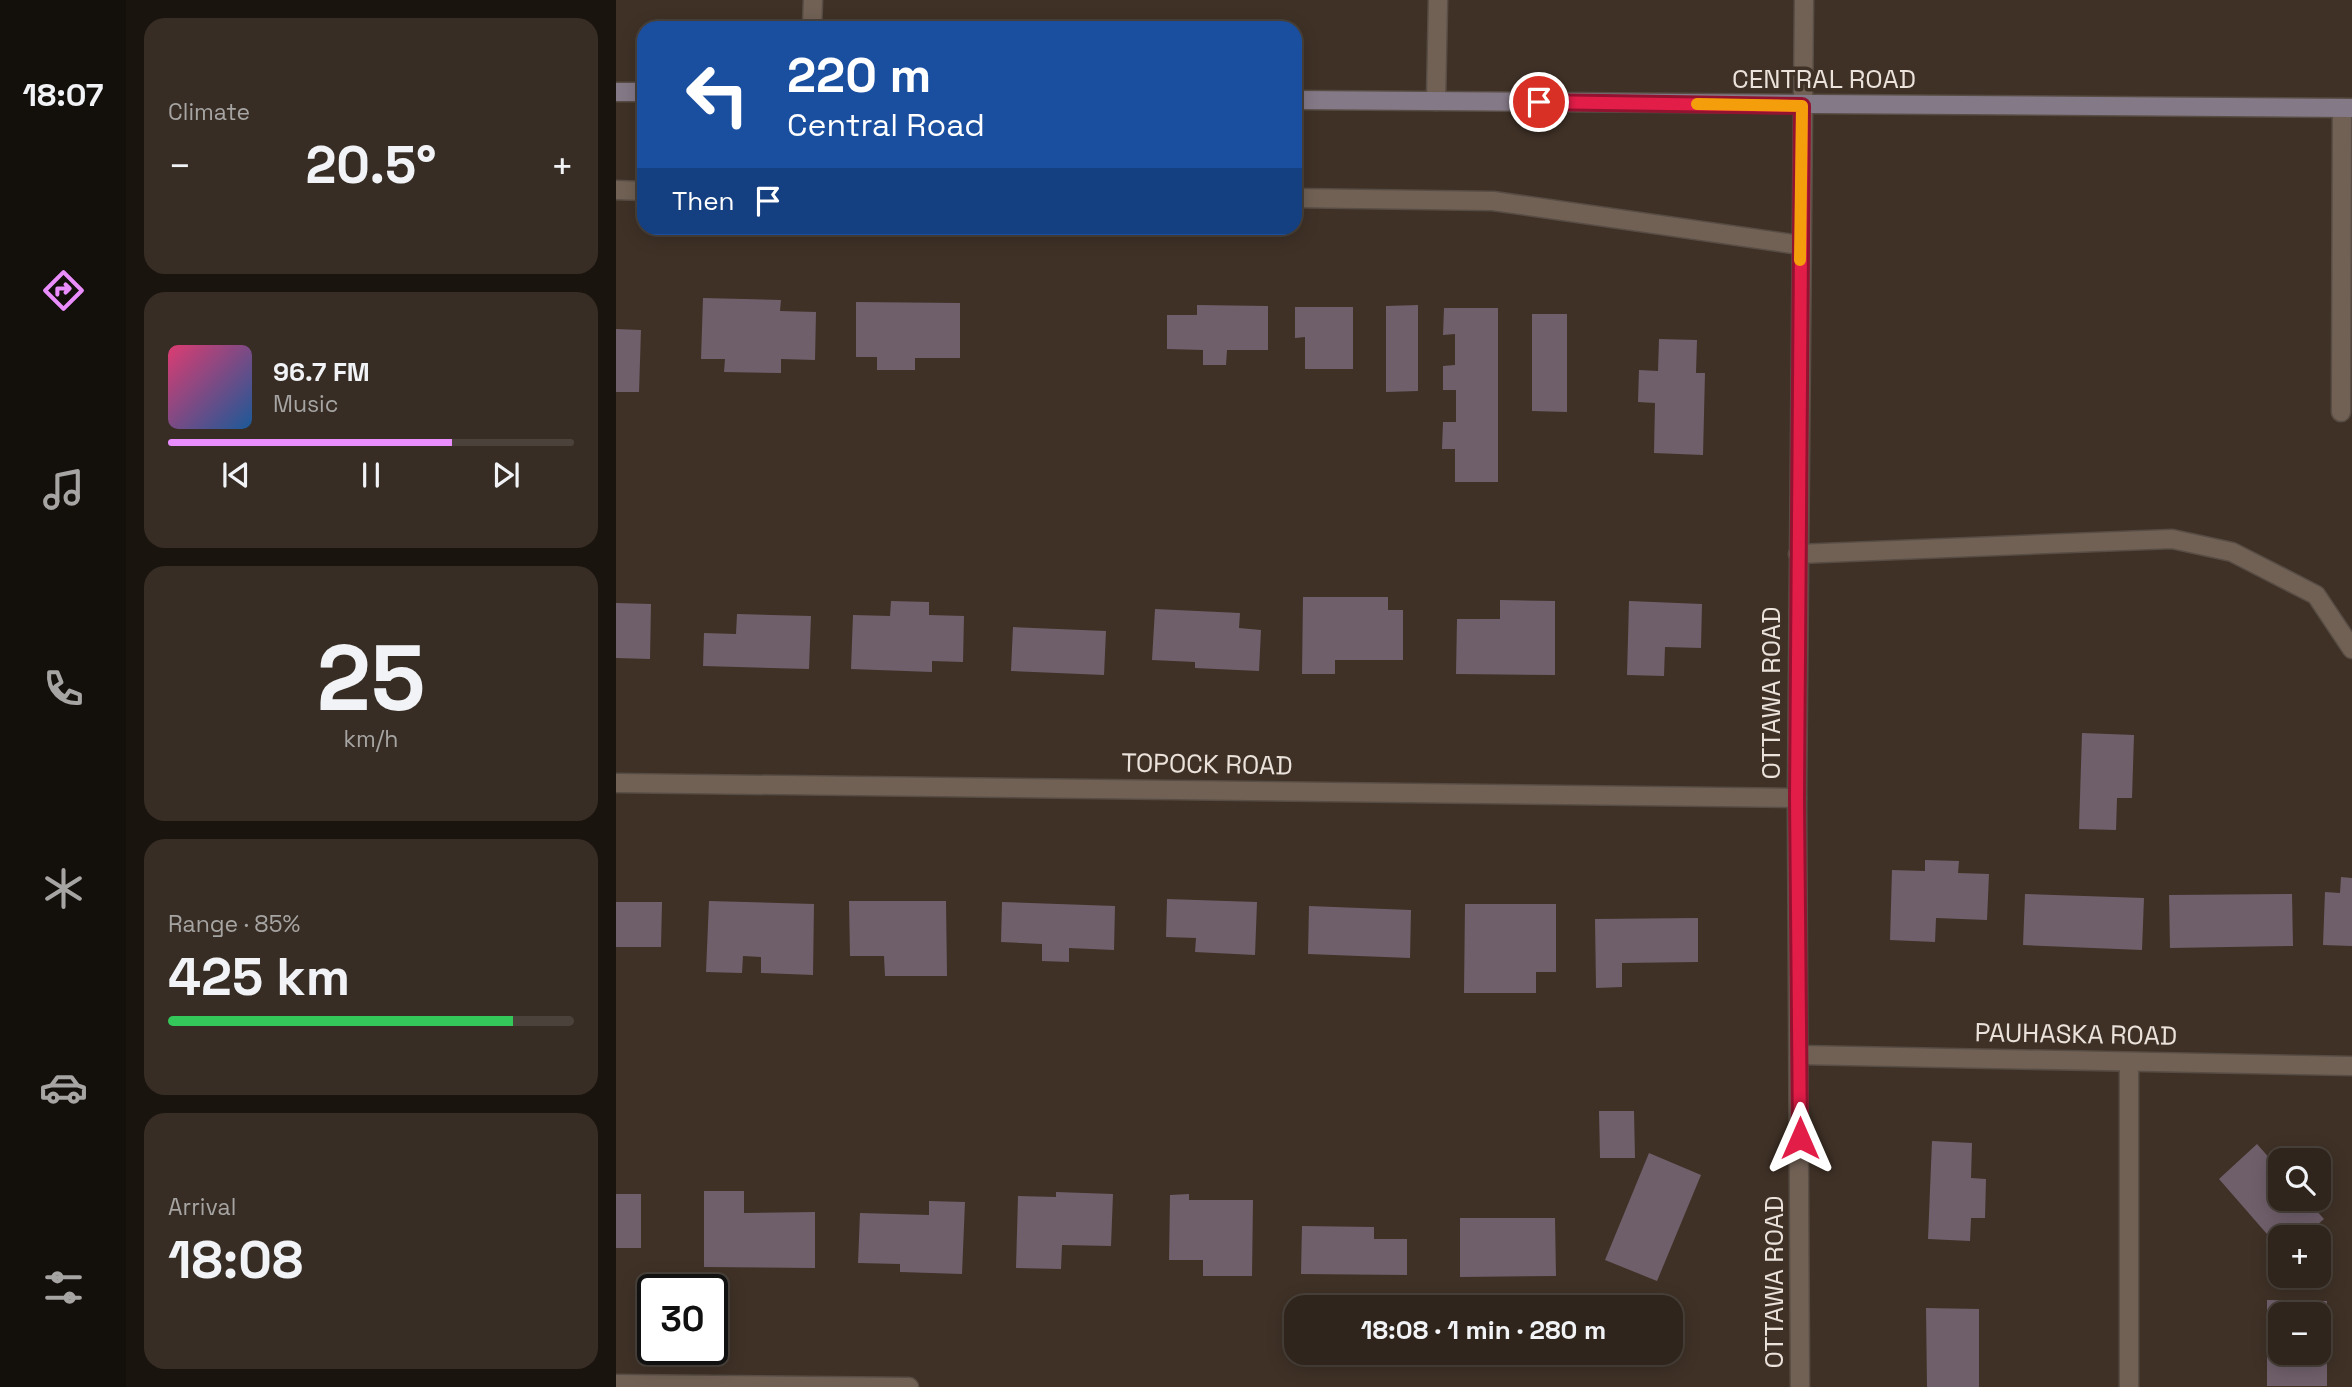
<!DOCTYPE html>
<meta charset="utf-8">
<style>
body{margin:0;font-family:"Space Grotesk",sans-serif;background:#372d25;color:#f1f3f6;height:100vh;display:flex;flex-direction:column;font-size:26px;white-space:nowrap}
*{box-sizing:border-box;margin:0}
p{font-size:23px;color:#a7a5a3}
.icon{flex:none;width:38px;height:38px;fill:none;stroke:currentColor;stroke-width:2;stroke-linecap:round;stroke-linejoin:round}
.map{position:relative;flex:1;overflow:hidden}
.drawer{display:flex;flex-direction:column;gap:18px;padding:18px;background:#1a140f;width:490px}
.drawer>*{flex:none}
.hud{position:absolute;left:21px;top:21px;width:665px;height:214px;border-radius:21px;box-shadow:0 4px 18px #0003,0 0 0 2px #4a423b;background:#1a4fa0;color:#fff;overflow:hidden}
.controls{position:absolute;left:1652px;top:1148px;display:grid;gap:14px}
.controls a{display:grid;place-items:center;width:63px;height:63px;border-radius:14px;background:#2f251c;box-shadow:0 4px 18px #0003,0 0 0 2px #4a423b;font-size:35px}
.speed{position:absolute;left:21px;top:1274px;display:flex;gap:14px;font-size:35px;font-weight:700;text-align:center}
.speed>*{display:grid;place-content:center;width:91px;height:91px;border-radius:50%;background:#2f251c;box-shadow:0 4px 18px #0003,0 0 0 2px #4a423b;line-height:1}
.speed .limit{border:4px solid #111;border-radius:10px;background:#fff;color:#111}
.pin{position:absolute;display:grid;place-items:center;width:60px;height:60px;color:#fff;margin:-30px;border:4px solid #fff;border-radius:50%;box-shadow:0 2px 7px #0007}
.me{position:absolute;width:77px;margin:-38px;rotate:0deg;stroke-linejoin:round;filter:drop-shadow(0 0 5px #0008)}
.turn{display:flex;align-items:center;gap:24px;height:147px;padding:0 35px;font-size:32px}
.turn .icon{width:91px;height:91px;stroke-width:2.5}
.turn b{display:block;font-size:49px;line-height:60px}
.then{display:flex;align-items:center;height:66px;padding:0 35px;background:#0003;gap:14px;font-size:26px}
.big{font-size:52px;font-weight:700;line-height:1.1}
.drawer .tile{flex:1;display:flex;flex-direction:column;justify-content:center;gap:10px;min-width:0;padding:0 24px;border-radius:21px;background:#372d25}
.drawer .dial{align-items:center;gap:0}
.dial b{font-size:91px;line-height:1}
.song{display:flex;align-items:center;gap:21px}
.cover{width:84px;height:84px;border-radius:10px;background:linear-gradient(135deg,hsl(340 70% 55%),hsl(210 70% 35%))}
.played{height:7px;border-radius:4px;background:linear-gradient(90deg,#ea8dfd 70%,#4a423b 70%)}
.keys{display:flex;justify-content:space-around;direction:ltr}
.heat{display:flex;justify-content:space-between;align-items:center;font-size:38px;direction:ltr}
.charge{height:10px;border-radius:5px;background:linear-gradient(90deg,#34c759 85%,#4a423b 0)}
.trip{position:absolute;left:668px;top:1295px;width:399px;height:70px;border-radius:21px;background:#2f251c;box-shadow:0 4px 18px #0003,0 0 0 2px #4a423b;font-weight:700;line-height:70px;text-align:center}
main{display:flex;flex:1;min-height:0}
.tab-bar{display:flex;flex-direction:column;width:126px;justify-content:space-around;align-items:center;background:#130f0b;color:#a7a5a3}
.tab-bar .icon{width:49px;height:49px}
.tab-bar .on{color:#ea8dfd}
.tab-bar b{font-size:32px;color:#f1f3f6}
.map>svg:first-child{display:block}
.building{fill:#6f5f6b;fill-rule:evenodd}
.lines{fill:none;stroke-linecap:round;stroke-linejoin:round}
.service-casing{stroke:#584d44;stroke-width:21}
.minor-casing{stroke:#584d44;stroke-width:21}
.tertiary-casing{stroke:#584d44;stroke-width:21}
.secondary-casing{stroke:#584d44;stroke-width:21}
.service{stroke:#716155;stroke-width:18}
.minor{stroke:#716155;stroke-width:18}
.tertiary{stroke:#716155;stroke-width:18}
.secondary{stroke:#847987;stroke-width:18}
.route-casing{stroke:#92132f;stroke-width:18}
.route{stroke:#e11d48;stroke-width:12}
.slow{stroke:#f59e0b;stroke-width:12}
.labels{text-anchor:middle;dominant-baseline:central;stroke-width:7;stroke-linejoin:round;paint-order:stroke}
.street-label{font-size:26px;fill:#ebe2db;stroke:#3f3126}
</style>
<main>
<nav class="tab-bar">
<b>18:07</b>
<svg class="icon on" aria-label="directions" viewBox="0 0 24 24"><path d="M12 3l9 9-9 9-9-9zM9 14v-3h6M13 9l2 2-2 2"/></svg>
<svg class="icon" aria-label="music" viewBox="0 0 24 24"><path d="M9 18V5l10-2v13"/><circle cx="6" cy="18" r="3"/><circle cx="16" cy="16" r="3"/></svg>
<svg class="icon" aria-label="phone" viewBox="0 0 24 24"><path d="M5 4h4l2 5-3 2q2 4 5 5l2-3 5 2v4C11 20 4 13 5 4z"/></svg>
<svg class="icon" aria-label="climate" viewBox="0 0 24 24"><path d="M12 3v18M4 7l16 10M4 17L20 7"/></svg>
<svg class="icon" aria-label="car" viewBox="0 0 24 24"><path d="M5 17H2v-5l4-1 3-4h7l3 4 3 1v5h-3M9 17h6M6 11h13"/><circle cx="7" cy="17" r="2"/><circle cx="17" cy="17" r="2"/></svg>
<svg class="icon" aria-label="filters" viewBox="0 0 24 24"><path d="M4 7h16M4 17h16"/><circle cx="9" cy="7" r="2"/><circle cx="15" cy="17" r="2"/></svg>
</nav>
<section class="drawer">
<div class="tile"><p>Climate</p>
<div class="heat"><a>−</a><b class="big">20.5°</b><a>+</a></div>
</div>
<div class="tile">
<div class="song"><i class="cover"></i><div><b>96.7 FM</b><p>Music</p></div></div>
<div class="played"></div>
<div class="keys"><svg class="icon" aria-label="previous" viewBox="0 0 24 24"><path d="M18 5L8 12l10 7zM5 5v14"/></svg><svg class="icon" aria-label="pause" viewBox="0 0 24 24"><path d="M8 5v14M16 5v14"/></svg><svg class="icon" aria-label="next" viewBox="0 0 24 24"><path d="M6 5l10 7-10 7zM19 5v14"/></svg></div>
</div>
<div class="tile dial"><b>25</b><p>km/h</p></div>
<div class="tile"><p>Range · 85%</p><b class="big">425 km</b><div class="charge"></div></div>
<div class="tile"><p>Arrival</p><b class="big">18:08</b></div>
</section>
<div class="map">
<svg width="1736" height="1387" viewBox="0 0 1736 1387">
<rect width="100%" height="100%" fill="#3f3126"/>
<g class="building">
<polygon points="87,298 165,300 164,311 200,312 199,360 165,359 165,373 108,372 109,359 85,359"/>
<polygon points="240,302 344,303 344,358 299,358 299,370 261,370 261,357 240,357"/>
<polygon points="581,305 652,306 652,350 611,350 610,365 587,365 587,350 551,349 551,315 581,315"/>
<polygon points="802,305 802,391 770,392 770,306"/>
<polygon points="679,307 737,307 737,369 689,369 689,337 679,338"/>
<polygon points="828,308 882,308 882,482 839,482 839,449 826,449 827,422 840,422 840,390 827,390 827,366 839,365 839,334 827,335"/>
<polygon points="916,314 951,314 951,412 916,411"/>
<polygon points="0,329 25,330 23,392 0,392"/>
<polygon points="1043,339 1081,340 1080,373 1089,373 1087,455 1038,453 1039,403 1022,402 1023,370 1042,371"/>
<polygon points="687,597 772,597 772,610 787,610 787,660 719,660 719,674 686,674"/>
<polygon points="884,600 939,601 939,675 840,674 841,619 884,619"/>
<polygon points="275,601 313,602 313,615 348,616 347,662 316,661 316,672 235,669 237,615 274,616"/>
<polygon points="1013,601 1086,604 1085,648 1049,647 1048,676 1011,675"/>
<polygon points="0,603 35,604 34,659 0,658"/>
<polygon points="539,609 624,613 623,628 645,630 643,671 579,668 579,662 536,660"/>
<polygon points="121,614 195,616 193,669 87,666 88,633 120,634"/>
<polygon points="397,627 490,631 488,675 395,671"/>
<polygon points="1466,733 1518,735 1516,798 1501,798 1500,830 1463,829"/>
<polygon points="1309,860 1343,861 1342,873 1373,874 1371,920 1320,918 1319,942 1274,940 1276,870 1309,871"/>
<polygon points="1725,877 1736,878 1736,946 1707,945 1709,892 1724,893"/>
<polygon points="1409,894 1528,898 1526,950 1407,945"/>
<polygon points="1676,894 1677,946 1554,948 1553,895"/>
<polygon points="551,899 641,902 639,955 579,952 580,938 550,937"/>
<polygon points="93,901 198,904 197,975 145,973 145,957 127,956 126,973 90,972"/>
<polygon points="233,901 330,901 331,976 269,976 268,956 234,956"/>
<polygon points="0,902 46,902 45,947 0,947"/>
<polygon points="386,902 499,906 498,950 453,948 453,962 426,961 426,944 385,942"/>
<polygon points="849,904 940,904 940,972 920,972 920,993 848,993"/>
<polygon points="693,906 795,910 794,958 692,954"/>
<polygon points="1082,918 1082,962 1006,963 1006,987 980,988 979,919"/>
<polygon points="983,1111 1018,1111 1019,1158 984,1158"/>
<polygon points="1316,1141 1356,1143 1355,1178 1370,1179 1369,1218 1355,1218 1354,1241 1312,1239"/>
<polygon points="1641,1144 1664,1170 1664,1199 1690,1199 1708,1219 1687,1237 1664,1237 1664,1249 1603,1179"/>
<polygon points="1033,1153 1085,1175 1041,1281 989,1260"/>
<polygon points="88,1191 128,1191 128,1213 199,1212 199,1268 88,1267"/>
<polygon points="440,1192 497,1194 495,1246 446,1245 445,1269 400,1268 402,1196 440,1197"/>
<rect x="0" y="1194" width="25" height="54"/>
<polygon points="573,1194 573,1200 637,1200 636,1276 587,1276 587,1260 553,1260 554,1195"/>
<polygon points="313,1201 349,1202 346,1274 284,1272 284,1264 242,1263 244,1213 313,1215"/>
<polygon points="844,1218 939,1218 940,1276 844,1277"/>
<polygon points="686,1226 758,1227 758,1239 791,1239 791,1275 685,1274"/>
<path d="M1651,1300L1711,1301V1386H1651ZM1664,1314H1703V1353H1664Z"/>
<polygon points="1310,1308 1363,1309 1363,1387 1311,1387"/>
</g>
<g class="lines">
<defs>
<g id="service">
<polyline points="196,28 197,0"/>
<polyline points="820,101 822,0"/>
<polyline points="1725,412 1726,108"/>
<polyline points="1182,554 1556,539 1616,552 1700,595 1736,649"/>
<polyline points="1513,1062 1513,1387"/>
</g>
<g id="minor">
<polyline points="0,190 28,191"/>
<polyline points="679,198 877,201 1184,245"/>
<polyline points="0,783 1181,798"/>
<polyline points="1184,1055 1736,1066"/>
<polyline points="0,1384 293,1387"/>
<polyline points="1184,1387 1181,798 1187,106"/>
</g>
<polyline id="tertiary" points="1187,106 1188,0"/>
<g id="secondary">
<polyline points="0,92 28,92"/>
<polyline points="679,100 1736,108"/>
</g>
</defs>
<use href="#service" class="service-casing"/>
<use href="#minor" class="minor-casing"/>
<use href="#tertiary" class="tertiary-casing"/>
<use href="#secondary" class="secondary-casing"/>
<use href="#service" class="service"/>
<use href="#minor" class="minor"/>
<use href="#tertiary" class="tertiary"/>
<use href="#secondary" class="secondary"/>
</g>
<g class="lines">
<defs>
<polyline id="route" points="923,102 1186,106 1181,798 1184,1138"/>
</defs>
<use href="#route" class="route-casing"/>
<use href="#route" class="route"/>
<polyline class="slow" points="1081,104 1186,106 1184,260"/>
</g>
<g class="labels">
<g class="street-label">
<text x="1208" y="79">CENTRAL ROAD</text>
<text transform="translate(1155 693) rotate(-90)">OTTAWA ROAD</text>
<text transform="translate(591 764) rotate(1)">TOPOCK ROAD</text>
<text transform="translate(1460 1034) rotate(1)">PAUHASKA ROAD</text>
<text transform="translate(1158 1282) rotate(-90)">OTTAWA ROAD</text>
</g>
</g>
</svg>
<div class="controls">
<a><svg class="icon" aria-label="search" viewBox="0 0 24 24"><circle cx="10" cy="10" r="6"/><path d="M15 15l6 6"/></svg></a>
<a>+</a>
<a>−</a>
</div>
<div class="speed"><div class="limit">30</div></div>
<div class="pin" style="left:923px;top:102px;background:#d93025"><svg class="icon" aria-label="arrive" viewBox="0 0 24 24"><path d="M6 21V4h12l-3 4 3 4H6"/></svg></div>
<svg class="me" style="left:1184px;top:1138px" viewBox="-20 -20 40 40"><path d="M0-17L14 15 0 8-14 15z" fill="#e11d48" stroke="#fff" stroke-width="4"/></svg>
<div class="trip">18:08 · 1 min · 280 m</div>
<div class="hud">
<div class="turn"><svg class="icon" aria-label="left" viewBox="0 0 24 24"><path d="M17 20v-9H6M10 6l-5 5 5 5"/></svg><div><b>220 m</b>Central Road</div></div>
<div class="then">Then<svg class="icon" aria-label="arrive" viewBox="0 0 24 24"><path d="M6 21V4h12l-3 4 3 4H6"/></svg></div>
</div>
</div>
</main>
